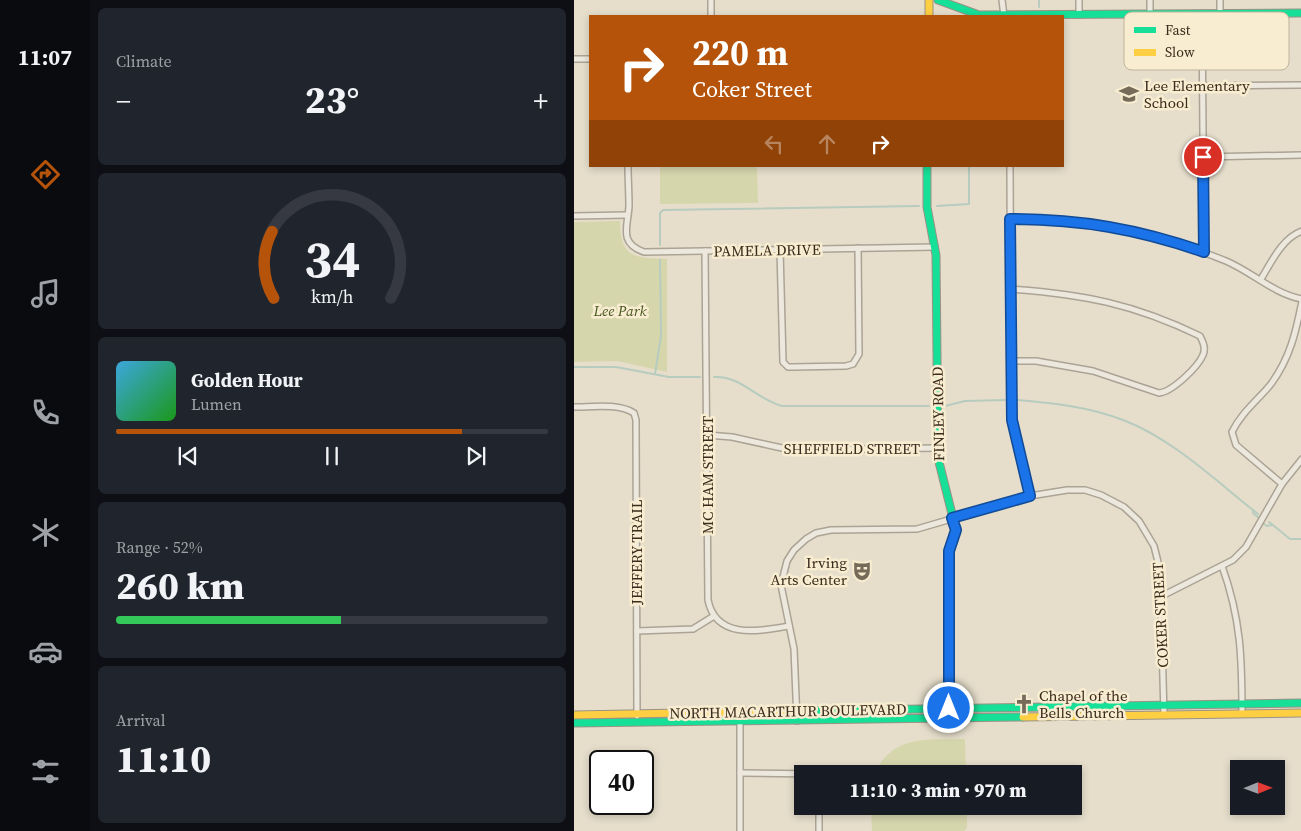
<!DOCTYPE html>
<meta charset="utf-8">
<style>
body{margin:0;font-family:"Source Serif 4",serif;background:#20242c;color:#f1f3f6;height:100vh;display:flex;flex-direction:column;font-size:19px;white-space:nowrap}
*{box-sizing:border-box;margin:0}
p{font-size:16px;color:#9ea1a6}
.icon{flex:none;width:28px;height:28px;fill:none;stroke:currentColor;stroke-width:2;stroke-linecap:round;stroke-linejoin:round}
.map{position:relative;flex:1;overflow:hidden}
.details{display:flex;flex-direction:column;gap:8px;padding:8px;background:#0d0f14;width:484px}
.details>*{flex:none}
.guide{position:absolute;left:15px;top:15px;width:475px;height:152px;border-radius:0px;box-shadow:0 2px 8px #0003;background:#b45309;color:#fff;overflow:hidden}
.needle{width:32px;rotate:89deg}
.fabs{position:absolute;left:656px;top:760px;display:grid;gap:10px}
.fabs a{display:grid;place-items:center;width:55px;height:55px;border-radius:0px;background:#171b24;box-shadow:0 2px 8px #0003;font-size:25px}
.speed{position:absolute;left:15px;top:750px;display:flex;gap:10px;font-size:25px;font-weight:700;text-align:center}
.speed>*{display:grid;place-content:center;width:65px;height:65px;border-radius:50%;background:#171b24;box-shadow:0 2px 8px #0003;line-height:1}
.speed .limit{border:2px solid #111;border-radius:8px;background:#fff;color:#111}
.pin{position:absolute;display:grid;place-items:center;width:42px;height:42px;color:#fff;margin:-21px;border:2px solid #fff;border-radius:50%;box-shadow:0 1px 5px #0007}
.me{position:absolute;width:55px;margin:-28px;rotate:0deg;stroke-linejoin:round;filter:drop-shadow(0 0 4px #0008)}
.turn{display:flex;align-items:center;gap:18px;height:105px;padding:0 20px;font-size:22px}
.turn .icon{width:65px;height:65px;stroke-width:2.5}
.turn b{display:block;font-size:35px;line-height:42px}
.lanes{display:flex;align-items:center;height:48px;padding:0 20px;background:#0003;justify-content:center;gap:25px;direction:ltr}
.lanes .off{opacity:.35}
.big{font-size:38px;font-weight:800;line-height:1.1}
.details .tile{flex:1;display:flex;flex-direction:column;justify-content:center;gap:8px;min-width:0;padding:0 18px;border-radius:8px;background:#20242c}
.details .dial{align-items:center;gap:0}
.dial svg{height:130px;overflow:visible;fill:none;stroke:#363941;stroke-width:7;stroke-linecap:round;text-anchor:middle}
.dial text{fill:#f1f3f6;stroke:none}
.song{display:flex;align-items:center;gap:15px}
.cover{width:60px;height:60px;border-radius:8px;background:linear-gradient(135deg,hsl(200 70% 55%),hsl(120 70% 35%))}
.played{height:5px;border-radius:2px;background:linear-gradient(90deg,#b45309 80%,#363941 80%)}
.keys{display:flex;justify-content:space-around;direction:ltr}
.heat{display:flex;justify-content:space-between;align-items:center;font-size:28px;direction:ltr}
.charge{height:8px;border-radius:4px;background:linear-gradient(90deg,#34c759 52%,#363941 0)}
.trip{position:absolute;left:220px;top:765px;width:288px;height:50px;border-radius:0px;background:#171b24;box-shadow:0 2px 8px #0003;font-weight:800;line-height:50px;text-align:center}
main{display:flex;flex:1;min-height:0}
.tabs{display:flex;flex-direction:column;width:90px;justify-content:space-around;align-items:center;background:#090b0e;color:#9ea1a6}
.tabs .icon{width:35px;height:35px}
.tabs .current{color:#b45309}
.tabs b{font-size:22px;color:#f1f3f6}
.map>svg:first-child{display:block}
.green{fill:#d6d6ad}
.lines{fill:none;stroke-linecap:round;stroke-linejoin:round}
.stream{stroke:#b7cbbf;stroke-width:2}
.street-casing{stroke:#aba395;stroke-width:8}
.fast-casing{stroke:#9a9285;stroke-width:9}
.slow-casing{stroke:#9a9285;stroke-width:9}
.street{stroke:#ede8de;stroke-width:5}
.fast{stroke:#16e098;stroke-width:7}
.slow{stroke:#ffcf43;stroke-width:7}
.route-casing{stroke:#114b97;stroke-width:12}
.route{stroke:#1a73e8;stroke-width:9}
.labels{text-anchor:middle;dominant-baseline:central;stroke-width:5;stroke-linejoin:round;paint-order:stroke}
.poi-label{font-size:15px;fill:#3a2b1c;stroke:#f8edd0;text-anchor:start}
.street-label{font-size:15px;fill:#3a2b1c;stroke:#f8edd0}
.park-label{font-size:15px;font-style:italic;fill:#495822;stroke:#f8edd0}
.key{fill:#f8edd0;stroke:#bfb39a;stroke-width:1}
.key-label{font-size:14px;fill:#3a2b1c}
</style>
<main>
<nav class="tabs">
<b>11:07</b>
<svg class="icon current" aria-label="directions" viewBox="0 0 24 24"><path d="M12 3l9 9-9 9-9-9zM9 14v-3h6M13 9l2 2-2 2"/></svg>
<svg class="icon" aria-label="music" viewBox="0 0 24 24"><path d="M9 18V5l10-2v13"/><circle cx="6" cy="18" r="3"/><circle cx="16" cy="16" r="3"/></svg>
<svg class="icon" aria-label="phone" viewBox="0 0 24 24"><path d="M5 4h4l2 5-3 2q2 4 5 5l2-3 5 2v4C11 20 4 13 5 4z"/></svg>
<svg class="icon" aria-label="climate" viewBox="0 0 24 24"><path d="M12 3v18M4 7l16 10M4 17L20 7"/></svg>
<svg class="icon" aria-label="car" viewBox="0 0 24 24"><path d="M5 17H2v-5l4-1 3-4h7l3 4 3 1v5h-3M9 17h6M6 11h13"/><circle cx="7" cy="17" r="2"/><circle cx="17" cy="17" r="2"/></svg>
<svg class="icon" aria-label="filters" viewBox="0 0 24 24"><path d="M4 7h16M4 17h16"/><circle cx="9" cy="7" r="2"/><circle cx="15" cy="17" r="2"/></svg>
</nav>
<section class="details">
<div class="tile"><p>Climate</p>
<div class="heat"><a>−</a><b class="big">23°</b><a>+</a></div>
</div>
<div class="tile dial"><svg viewBox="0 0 100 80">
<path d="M14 69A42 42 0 1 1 86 69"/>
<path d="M14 69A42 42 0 0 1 13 28" stroke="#b45309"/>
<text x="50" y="56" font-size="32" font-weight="700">34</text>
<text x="50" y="72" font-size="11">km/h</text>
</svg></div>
<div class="tile">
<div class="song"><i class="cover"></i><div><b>Golden Hour</b><p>Lumen</p></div></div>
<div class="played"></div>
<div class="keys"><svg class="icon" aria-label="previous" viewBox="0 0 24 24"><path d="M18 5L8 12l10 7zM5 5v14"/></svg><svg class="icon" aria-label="pause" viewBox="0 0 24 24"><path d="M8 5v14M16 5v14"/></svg><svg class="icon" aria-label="next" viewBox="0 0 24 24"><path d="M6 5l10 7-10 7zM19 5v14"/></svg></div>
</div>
<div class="tile"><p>Range · 52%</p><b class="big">260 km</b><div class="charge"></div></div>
<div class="tile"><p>Arrival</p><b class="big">11:10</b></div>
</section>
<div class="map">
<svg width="728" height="831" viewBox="0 0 728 831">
<rect width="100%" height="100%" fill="#e6decb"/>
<g class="green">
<polygon points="86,166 183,166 184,203 86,204"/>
<path d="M46,221C46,258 61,258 93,259V372L43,361L0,362V222Z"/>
<path d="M391,739L392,774H300C319,734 353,740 391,739Z"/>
<polygon points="297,806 393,806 393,828 390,831 298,831"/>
</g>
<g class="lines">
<g class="stream">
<polyline points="465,0 465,7"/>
<polyline points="363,206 395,204 395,166"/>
<polyline points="86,245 86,213 89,210 345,206"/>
<polyline points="0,367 42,367 95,377 126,377"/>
<polyline points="81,374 87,336 86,260"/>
<path d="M140,377C166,375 182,399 208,406H355"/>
<path d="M444,400C480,403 515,407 549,420C599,439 642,481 684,514"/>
<polyline points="371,406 391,401 431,400"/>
<polyline points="679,510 679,513 686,519"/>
<polyline points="687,522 693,526 698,525"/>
<polyline points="695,522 716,539 728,539"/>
</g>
<defs>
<g id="street">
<polyline points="137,0 137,16"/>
<polyline points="428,0 430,16"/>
<polyline points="505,0 505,15"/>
<polyline points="576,0 576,14"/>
<polyline points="646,0 646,13"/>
<polyline points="628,13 630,252"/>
<polyline points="0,59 16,59"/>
<polyline points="629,86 728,85"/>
<polyline points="629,157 728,155"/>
<path d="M54,166C54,179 55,193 55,206C54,226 44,243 70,252L361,247"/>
<polyline points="436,166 437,408 441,439 456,496"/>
<polyline points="0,216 53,215"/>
<path d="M436,219C513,219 581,232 652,261C678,272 700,294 728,299"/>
<polyline points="206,250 209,362 214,367 219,367 272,366 279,364 285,354 284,248"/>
<path d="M131,251L134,600C142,640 185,631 215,626"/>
<path d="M687,279C697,263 708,238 728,231"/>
<path d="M436,289C509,294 560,304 626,336C629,342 632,348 629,355C624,367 598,392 585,393L519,371L462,361H437"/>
<path d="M0,407C18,407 44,403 60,413L62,420L63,716"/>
<polyline points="133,435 158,437 217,450 364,448"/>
<path d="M708,484L662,445L658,432C667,413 684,400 697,384C716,358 722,332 728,301"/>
<path d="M648,566C667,619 668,658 668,714"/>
<polyline points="586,597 659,560 672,547 708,484 728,459"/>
<polyline points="63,631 119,629 140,616"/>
<polyline points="223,721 220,649 207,585 213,561 220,550 232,539 242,533 257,530 343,529 456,496 493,490 511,490 527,495 550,507 565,521 580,546 586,570 590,715"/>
<polyline points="166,773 242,774"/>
<polyline points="245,806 245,831"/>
<polyline points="166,831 166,712"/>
</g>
<g id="fast">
<polyline points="364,0 405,15 728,13"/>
<polyline points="353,166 353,207 362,255 364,458 382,530 375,551 375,598"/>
<polyline points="221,711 728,703"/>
<polyline points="0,723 449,717"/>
</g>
<g id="slow">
<polyline points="355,0 355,16"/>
<polyline points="375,598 375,718"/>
<polyline points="0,715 221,711"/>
<polyline points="449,717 728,713"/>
</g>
</defs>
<use href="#street" class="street-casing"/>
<use href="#fast" class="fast-casing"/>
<use href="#slow" class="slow-casing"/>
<use href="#street" class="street"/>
<use href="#fast" class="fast"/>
<use href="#slow" class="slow"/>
</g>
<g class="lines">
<defs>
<path id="route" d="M375,708V551L382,530L378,518L456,496L438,420L436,219C506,219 564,229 630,252L629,157"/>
</defs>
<use href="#route" class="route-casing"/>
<use href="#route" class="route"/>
</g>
<defs>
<symbol id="school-bare" viewBox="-9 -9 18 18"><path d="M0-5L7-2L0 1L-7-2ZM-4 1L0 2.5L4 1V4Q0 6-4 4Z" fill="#766a59" stroke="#f8edd0" stroke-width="2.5" paint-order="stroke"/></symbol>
<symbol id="theatre-bare" viewBox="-9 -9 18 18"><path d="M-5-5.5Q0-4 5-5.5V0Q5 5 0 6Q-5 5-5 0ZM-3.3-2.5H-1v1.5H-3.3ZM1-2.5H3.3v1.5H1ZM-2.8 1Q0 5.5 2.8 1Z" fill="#766a59" stroke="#f8edd0" stroke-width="2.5" paint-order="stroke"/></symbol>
<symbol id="church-bare" viewBox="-9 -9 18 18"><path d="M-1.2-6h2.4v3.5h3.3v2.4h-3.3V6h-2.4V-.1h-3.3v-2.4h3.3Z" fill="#766a59" stroke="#f8edd0" stroke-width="2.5" paint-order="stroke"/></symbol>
</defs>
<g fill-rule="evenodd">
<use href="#school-bare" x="541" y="80" width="28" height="28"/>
<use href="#theatre-bare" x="274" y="557" width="28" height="28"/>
<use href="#church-bare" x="436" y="690" width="28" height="28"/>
</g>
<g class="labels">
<g class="poi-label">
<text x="570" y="85">Lee Elementary<tspan x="570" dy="17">School</tspan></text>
<text x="273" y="562" text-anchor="end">Irving<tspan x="273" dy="17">Arts Center</tspan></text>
<text x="465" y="695">Chapel of the<tspan x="465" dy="17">Bells Church</tspan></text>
</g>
<g class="street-label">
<text transform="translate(193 250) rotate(-1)">PAMELA DRIVE</text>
<text transform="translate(364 414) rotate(-91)">FINLEY ROAD</text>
<text x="278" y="448">SHEFFIELD STREET</text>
<text transform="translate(133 475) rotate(-90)">MC HAM STREET</text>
<text transform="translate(62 552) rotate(-90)">JEFFERY TRAIL</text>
<text transform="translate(586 615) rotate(-93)">COKER STREET</text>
<text transform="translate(214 711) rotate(-1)">NORTH MACARTHUR BOULEVARD</text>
</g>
<g class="park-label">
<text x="46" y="310">Lee Park</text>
</g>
</g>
<rect x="550" y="12" width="165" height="58" rx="8" class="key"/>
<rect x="560" y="27" width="22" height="6" fill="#16e098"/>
<rect x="560" y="49" width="22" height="7" fill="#ffcf43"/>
<g class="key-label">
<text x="591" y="35">Fast</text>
<text x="591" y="57">Slow</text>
</g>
</svg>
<div class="fabs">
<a><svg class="needle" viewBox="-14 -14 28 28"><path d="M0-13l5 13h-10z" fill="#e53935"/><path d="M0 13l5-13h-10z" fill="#9ea1a6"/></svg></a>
</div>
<div class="speed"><div class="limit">40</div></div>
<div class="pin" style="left:629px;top:157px;background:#d93025"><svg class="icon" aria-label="arrive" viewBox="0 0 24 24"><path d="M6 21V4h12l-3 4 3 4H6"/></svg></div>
<svg class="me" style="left:375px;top:708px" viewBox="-20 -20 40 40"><circle r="17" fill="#1a73e8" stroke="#fff" stroke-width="3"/><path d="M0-11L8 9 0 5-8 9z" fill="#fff"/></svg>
<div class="trip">11:10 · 3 min · 970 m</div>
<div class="guide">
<div class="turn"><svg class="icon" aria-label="right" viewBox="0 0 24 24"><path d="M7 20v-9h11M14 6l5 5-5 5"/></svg><div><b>220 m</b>Coker Street</div></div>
<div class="lanes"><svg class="icon off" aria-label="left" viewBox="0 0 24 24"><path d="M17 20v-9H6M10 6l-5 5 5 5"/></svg><svg class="icon off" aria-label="ahead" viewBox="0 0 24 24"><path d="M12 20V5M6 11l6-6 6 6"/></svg><svg class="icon" aria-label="right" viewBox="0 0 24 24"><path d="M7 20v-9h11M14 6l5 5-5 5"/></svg></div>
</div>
</div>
</main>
